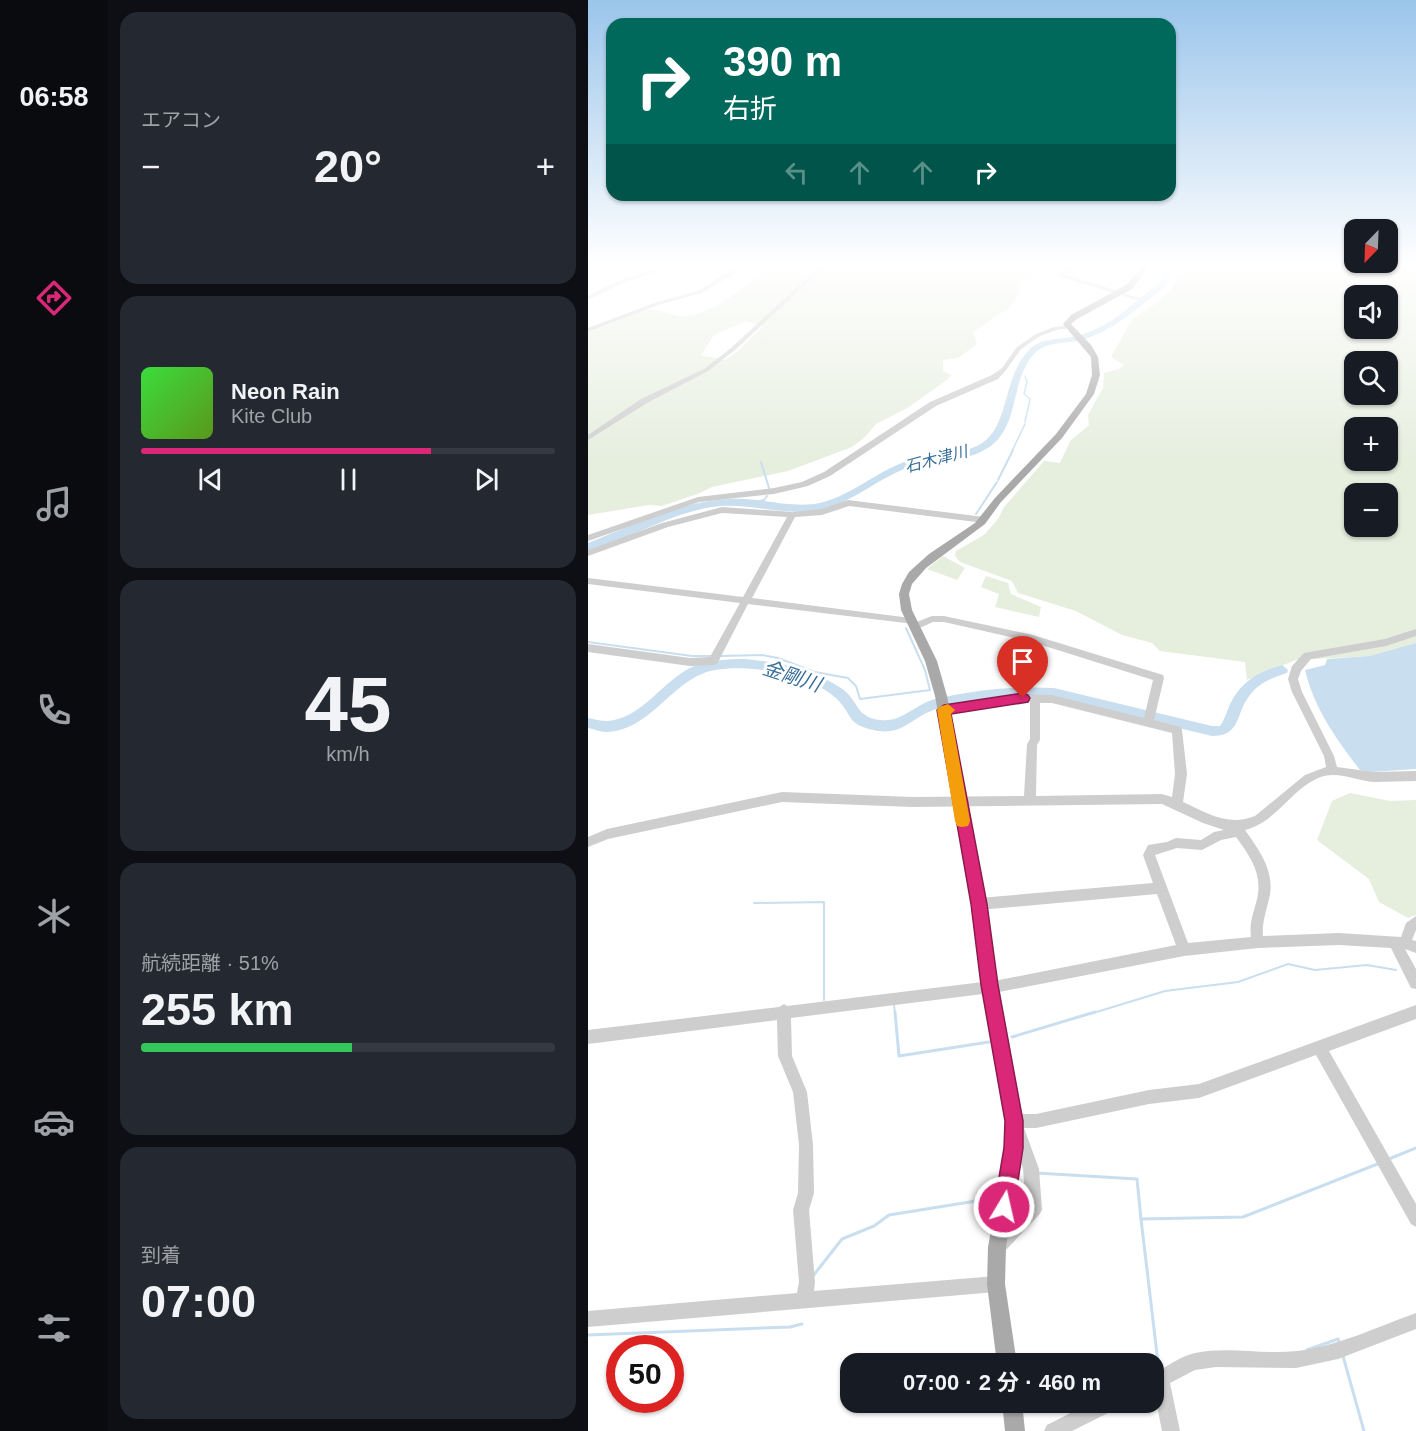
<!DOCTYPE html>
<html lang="ja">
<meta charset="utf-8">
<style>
body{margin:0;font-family:Helvetica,"Noto Sans JP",sans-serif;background:#242831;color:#f1f3f6;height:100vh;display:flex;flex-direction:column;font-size:22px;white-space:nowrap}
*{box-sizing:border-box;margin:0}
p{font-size:20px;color:#9ea1a6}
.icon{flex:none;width:33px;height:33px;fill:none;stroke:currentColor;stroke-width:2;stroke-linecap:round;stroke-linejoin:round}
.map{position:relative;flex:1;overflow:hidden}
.details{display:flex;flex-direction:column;gap:12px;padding:12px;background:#0d0f14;width:480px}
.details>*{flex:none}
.hud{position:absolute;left:18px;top:18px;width:570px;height:183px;border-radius:18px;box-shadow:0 2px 4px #0004;background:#00695c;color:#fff;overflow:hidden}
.needle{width:39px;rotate:203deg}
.fabs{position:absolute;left:756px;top:219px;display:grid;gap:12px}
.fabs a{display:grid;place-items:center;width:54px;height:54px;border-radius:12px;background:#171b24;box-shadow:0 2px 4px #0004;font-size:30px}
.speed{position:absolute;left:18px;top:1335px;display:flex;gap:12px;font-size:30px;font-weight:700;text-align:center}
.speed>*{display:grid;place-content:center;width:78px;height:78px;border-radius:50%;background:#171b24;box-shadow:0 2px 4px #0004;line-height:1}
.speed .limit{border:9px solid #d22;background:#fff;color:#111}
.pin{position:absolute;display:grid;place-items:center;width:51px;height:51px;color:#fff;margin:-62px -26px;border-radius:50% 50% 50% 0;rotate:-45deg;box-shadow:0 0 6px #0007}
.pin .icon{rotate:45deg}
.me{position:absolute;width:66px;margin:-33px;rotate:9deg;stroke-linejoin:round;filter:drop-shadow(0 0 4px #0008)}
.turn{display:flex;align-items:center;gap:21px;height:126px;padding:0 18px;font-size:27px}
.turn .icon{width:78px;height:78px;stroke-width:2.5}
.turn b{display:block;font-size:42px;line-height:51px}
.lanes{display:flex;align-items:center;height:57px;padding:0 18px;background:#0003;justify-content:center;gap:30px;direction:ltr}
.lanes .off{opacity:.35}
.big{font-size:45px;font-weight:700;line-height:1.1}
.details .tile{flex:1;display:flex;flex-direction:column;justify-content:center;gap:9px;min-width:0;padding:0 21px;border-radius:18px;background:#242831}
.details .dial{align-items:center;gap:0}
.dial b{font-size:78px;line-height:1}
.song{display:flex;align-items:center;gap:18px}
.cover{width:72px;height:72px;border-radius:9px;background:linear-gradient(135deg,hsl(120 70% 55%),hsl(90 70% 35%))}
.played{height:6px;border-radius:3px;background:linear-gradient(90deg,#db2777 70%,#363941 70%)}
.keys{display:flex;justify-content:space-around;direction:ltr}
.heat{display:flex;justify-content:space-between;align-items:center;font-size:33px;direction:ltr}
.charge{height:9px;border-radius:4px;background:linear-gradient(90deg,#34c759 51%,#363941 0)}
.trip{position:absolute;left:252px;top:1353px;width:324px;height:60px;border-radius:18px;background:#171b24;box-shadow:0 2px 4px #0004;font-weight:700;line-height:60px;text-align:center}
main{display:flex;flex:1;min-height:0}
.dock{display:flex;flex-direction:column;width:108px;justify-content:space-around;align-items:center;background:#090b0e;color:#9ea1a6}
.dock .icon{width:42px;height:42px}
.dock .active{color:#db2777}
.dock b{font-size:27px;color:#f1f3f6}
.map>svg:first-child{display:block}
.green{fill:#e6eede;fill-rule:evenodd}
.water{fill:#c9dfef}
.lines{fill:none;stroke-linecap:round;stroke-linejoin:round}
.stream-far2{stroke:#c9dfef;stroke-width:1.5}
.stream-far1{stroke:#c9dfef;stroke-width:2}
.stream{stroke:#c9dfef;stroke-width:3}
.river{fill:#c9dfef;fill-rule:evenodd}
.minor{fill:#cecece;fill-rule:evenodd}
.major{fill:#a9a9a9;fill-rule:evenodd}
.route{fill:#db2777;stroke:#8e194d;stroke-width:1.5}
.slow{fill:#f59e0b}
.labels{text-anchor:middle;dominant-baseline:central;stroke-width:6;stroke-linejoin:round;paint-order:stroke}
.far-water-label{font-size:16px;font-style:italic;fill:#386f99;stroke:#fff}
.water-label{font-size:20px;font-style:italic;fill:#386f99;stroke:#fff}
</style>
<main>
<nav class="dock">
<b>06:58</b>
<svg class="icon active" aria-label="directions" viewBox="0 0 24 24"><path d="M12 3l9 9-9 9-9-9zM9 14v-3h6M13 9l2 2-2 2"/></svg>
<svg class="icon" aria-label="music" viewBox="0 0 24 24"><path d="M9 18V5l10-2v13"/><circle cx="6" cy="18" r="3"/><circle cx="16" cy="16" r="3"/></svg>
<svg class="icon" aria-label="phone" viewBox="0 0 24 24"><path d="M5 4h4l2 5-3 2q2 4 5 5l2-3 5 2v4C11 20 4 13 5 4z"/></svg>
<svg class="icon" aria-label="climate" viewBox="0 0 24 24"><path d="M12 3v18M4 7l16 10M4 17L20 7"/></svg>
<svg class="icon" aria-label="car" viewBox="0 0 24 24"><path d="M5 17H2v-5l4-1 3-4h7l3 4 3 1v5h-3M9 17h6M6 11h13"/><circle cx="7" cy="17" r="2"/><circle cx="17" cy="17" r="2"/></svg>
<svg class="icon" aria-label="filters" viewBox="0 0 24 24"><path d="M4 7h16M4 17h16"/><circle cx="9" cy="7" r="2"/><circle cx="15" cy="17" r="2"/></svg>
</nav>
<section class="details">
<div class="tile"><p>エアコン</p>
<div class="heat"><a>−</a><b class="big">20°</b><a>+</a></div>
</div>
<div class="tile">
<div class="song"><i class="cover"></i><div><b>Neon Rain</b><p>Kite Club</p></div></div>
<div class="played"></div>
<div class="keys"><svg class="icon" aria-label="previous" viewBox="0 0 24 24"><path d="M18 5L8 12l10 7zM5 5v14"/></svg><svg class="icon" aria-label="pause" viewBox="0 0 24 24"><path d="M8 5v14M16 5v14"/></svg><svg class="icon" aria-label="next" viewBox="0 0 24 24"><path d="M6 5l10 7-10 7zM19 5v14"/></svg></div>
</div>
<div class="tile dial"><b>45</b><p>km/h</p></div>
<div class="tile"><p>航続距離 · 51%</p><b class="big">255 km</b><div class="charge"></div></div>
<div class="tile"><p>到着</p><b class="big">07:00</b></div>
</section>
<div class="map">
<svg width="828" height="1431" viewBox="0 0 828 1431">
<rect width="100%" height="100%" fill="#fff"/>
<g class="green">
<path d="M181,265H456L429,285L433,290L422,307L385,332L389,344L370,358L355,360V371L363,375L360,379L321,407L288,424L277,437L264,447L200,471L124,487L112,493L74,506L61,505L0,515V332C17,329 48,310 62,310C73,309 85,317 98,316C127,313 162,284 181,265ZM158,321L175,326L150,351L137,360L113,355L126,335Z"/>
<path d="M605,265H828V643L781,656L708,660L659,680L657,662L572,651L564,643L534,635L488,611L430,593L424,581L372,562L367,556L368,551L396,535L410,519L416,507L456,461L472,463L482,441L501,425L500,415L515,388L516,373L531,369L536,365L523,357L544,320L571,301L587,284L589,277ZM766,296H800V328H766ZM766,362H800V394H766ZM766,428H800V460H766ZM766,494H800V526H766Z"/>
<polygon points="355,556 377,568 369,580 339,569"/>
<polygon points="398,576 420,583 423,594 453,607 451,617 407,607 411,594 393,587"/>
<polygon points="762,793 802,801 828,800 828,915 820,918 791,902 781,879 729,840 744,801"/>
</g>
<path class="water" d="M828,643V769L783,772L772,770C748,739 726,708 717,670L737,665L739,659L781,656Z"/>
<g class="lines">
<g class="stream-far2">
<polyline points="437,376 439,382 436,394 442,399 437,422"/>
<polyline points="424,451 437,424"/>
</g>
<g class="stream-far1">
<polyline points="173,462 181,488"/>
<polyline points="410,480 425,450"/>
<polyline points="163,503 176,500 179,496"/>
<polyline points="388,514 409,482"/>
<polyline points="0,642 104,656 124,656"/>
<polyline points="132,656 174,655 190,658 227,672 260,678 268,686 272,699 342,690 337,670 318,628"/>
<polyline points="166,903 236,902 236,1000"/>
<polyline points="306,1004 307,1014"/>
<polyline points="502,1014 577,991 650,982 700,964 727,970 779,965 808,970"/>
</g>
<g class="stream">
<polyline points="307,1012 311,1056 401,1042"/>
<polyline points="424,1037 507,1012"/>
<polyline points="801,1159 828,1148"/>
<polyline points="448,1173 549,1179 553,1219 655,1217 792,1163"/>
<polyline points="553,1219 571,1371"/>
<polyline points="225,1276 254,1239 286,1226 301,1215 388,1201 406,1195"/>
<polyline points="0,1335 202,1327 214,1324"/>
<polyline points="719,1350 750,1339 752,1344"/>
<polyline points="755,1356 776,1431"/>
</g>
<g class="river">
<path d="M575,265H583L582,279L577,287C550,307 526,331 493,340C477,344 458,341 446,354C421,381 433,429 398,449C379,461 354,459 332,464C293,473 265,506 224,511C191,515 158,502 124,507C80,514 42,539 0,551V543C46,525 92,501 142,499C172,497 203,509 232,503C265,495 290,470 322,460C344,454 368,456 389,446C423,430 413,378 441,350C453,337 472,340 488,336C521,329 545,303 571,283L574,279Z"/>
<path d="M157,659C190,662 225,669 253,688C271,700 267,718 293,720C314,723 328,703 348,699C385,690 428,686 466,688L624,726H632C637,719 639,711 642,704C654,681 670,672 694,665L700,670L699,673C684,678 671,683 662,695C647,713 654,736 624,736L466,698C434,697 402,701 371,706C363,707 355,707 348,709C323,717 315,737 285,730C258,724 265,715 249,699C223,674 162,664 127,670C85,677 64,731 18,732C12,732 6,729 0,728V718C6,719 13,721 19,721C54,719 76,679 106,666C123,660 140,659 157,659Z"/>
</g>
<g class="minor">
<polygon points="80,265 88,265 34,283 0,300 0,296 30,281"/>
<polygon points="150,265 156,265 157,267 114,293 73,304 0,332 0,328 69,302 110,291 151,266"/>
<polygon points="233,265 239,265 147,350 120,371 59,403 0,440 0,435 53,399 116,369 143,348"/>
<polygon points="482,265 488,265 477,274 554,299 549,300 470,276 470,274"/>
<polygon points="480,325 483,327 482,328 469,330 452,336 433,349 418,370 410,379 348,406 242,476 220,486 186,494 111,502 0,541 0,535 110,497 186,488 214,482 236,472 342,402 404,375 414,368 429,347 448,334 466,327"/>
<path d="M260,500L396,517L400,520L396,523L261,506L234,515L207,517L164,598L323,618L326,619L328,621L326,623L344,616H356L445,635L575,675L576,678L566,720L593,727L594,730L599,774L595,802C619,813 640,827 667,816L717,775L738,767L736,756L704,692L700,679L704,666L716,653L797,639L828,629V636L798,646L723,659L713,671L710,679L714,692L746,756L749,767L786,772L828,771V781C814,781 800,782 786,782C770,781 753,772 736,776C705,785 690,822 657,830C671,850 688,872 681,899C678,912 674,922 675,936L751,933L813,937L818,923L828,916V930L824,940L828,941V953L817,949L828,969V989L823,988L803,948L751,945L670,948L596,956L411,992L203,1018L204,1056L219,1092L225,1145L226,1193L221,1210L227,1282L226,1291L408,1276L414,1278L416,1284L414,1290L408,1292L0,1327V1311L209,1293L211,1282L205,1210L210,1193L211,1145L205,1092L190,1056L189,1020L0,1044V1030L191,1007L196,1004L199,1006L411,980L588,945L569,894L391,910L387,908L385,904L387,900L391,898L565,883L555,855L560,845L579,842L588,838L613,840L626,832L636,830L615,823L574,804L325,807L194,802L20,839L0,847V837L19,829L194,792L325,797L436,796L439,744L442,739V702L356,714L352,713L351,710L352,707L356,706L435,694L464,695L556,718L565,680L444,642L356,622H345L327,630L322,627L326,624L160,604L129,664L125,665L102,666L0,652V644L102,658L122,657L152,603L0,584V578L155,597L199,517L134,513L80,527L0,556V550L74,523L134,507L204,512L233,509ZM452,703H464L584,733L587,774L584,797L574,794L448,796L449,745L452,740ZM648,837C662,856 675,874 669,899C666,912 661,922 663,937L600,943L567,855L589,848L614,850L633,840Z"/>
<polygon points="828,1005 828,1019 741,1051 828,1204 828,1227 823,1224 728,1055 611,1098 561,1104 448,1128 436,1128 451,1169 454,1210 451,1215 416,1252 410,1254 404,1252 402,1246 404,1240 438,1207 435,1169 419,1121 421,1116 426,1114 448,1114 561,1090 611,1084"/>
<path d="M828,1313V1329L750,1359L708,1368L628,1367L607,1370L582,1383L592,1431H574L566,1391V1374C578,1367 593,1356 607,1353C641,1346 675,1355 709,1351C750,1346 789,1327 828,1313Z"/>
<polygon points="504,1402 532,1402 530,1408 484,1431 456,1431 459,1425"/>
</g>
<g class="major">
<polygon points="556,265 562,265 544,289 489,319 483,324 503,345 510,357 512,375 506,394 474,438 413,502 397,524 338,568 324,584 321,594 324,610 349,661 359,696 398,904 410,985 434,1121 434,1148 418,1247 417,1284 429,1364 409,1364 399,1284 400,1247 418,1148 418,1121 394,985 384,904 347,696 337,661 313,610 311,594 314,584 321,572 341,554 387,523 407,498 468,434 498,394 504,375 503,357 475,324 483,315 538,285"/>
<polygon points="414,1402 434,1402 437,1431 417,1431"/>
</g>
</g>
<linearGradient id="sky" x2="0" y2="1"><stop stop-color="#9bc5eb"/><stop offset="0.57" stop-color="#fff"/><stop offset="1" stop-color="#fff" stop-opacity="0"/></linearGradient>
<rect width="828" height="465" fill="url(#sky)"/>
<polygon class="route" points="435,693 440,695 442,698 440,702 363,714 399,904 410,985 435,1121 435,1148 426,1207 423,1214 416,1217 409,1214 406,1207 416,1148 417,1121 393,985 383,904 349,710 356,705"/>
<polygon class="slow" points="360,704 367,710 363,714 382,821 380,826 374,827 369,826 367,821 349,710 351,707"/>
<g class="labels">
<g class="far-water-label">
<text transform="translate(348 459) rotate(-15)">石木津川</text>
</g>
<g class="water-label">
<text transform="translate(204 676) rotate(18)">金剛川</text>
</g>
</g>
</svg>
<div class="fabs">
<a><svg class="needle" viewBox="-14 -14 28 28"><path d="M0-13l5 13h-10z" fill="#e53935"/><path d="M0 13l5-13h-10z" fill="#9ea1a6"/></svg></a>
<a><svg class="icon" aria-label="sound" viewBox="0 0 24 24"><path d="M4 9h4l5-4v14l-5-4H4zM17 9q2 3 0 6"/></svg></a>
<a><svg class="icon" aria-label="search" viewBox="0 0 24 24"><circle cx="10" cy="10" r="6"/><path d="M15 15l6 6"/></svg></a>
<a>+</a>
<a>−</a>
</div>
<div class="speed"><div class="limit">50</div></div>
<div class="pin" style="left:435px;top:698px;background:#d93025"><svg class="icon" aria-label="arrive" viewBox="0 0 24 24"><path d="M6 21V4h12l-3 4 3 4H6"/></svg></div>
<svg class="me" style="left:416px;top:1207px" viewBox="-20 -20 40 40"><circle r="17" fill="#db2777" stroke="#fff" stroke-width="3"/><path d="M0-11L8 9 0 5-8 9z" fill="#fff"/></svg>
<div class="trip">07:00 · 2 分 · 460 m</div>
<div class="hud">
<div class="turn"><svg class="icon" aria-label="right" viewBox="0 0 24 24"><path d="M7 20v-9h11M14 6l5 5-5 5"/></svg><div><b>390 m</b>右折</div></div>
<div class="lanes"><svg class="icon off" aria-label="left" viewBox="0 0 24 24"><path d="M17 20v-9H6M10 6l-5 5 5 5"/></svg><svg class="icon off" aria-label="ahead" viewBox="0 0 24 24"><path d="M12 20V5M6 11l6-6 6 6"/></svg><svg class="icon off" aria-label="ahead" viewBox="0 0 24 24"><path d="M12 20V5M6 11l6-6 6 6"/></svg><svg class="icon" aria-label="right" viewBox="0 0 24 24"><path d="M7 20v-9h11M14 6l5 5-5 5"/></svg></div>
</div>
</div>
</main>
